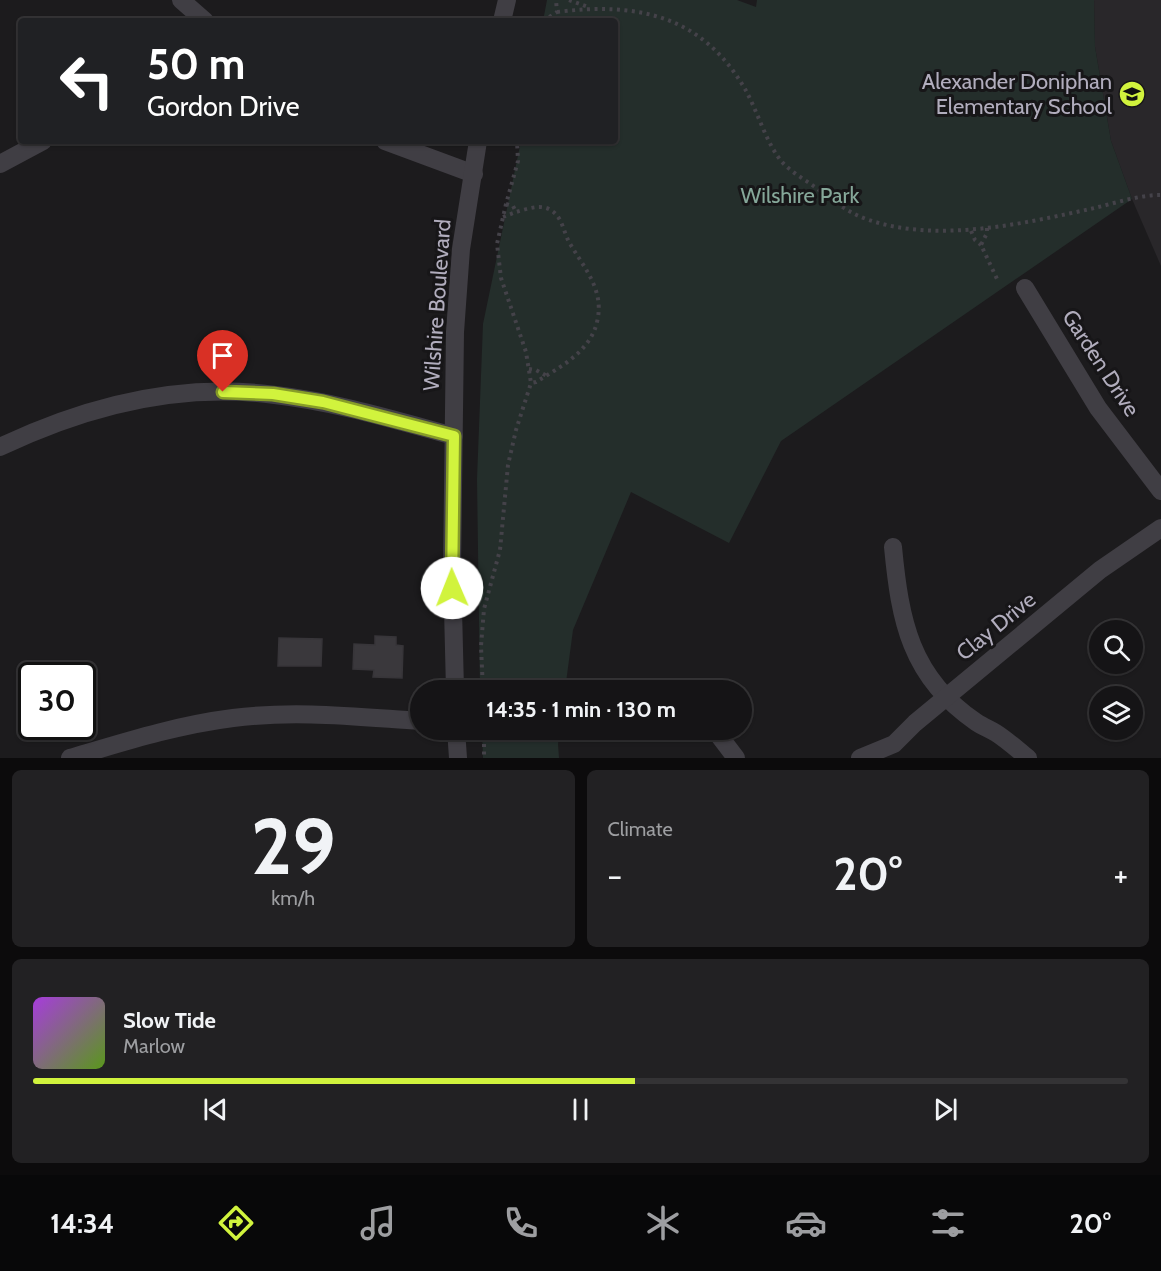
<!DOCTYPE html>
<meta charset="utf-8">
<style>
body{margin:0;font-family:Cabin,sans-serif;background:#222123;color:#f1f3f6;height:100vh;display:flex;flex-direction:column;font-size:22px;white-space:nowrap}
*{box-sizing:border-box;margin:0}
p{font-size:20px;color:#9d9ea1}
.icon{flex:none;width:33px;height:33px;fill:none;stroke:currentColor;stroke-width:2;stroke-linecap:round;stroke-linejoin:round}
.map{position:relative;height:758px;overflow:hidden}
.side{display:flex;flex-direction:column;gap:12px;padding:12px;background:#0c0b0c;flex:1}
.side>*{flex:none}
.top-card{position:absolute;left:18px;top:18px;width:600px;height:126px;border-radius:6px;box-shadow:0 2px 4px #0004,0 0 0 2px #343335;background:#202124;color:#fff;overflow:hidden}
.buttons{position:absolute;left:1089px;top:620px;display:grid;gap:12px}
.buttons a{display:grid;place-items:center;width:54px;height:54px;border-radius:50%;background:#151416;box-shadow:0 2px 4px #0004,0 0 0 2px #343335;font-size:30px}
.speed{position:absolute;left:18px;top:662px;display:flex;gap:12px;font-size:30px;font-weight:700;text-align:center}
.speed>*{display:grid;place-content:center;width:78px;height:78px;border-radius:50%;background:#151416;box-shadow:0 2px 4px #0004,0 0 0 2px #343335;line-height:1}
.speed .limit{border:3px solid #111;border-radius:9px;background:#fff;color:#111}
.pin{position:absolute;display:grid;place-items:center;width:51px;height:51px;color:#fff;margin:-62px -26px;border-radius:50% 50% 50% 0;rotate:-45deg;box-shadow:0 0 6px #0007}
.pin .icon{rotate:45deg}
.me{position:absolute;width:66px;margin:-33px;rotate:359deg;stroke-linejoin:round;filter:drop-shadow(0 0 4px #0008)}
.turn{display:flex;align-items:center;gap:21px;height:126px;padding:0 30px;font-size:27px}
.turn .icon{width:78px;height:78px;stroke-width:2.5}
.turn b{display:block;font-size:42px;line-height:51px}
.big{font-size:45px;font-weight:800;line-height:1.1}
.side .card{flex:1;display:flex;flex-direction:column;justify-content:center;gap:9px;min-width:0;padding:0 21px;border-radius:9px;background:#222123}
.side .dial{align-items:center;gap:0}
.dial b{font-size:78px;line-height:1}
.song{display:flex;align-items:center;gap:18px}
.cover{width:72px;height:72px;border-radius:9px;background:linear-gradient(135deg,hsl(280 70% 55%),hsl(90 70% 35%))}
.played{height:6px;border-radius:3px;background:linear-gradient(90deg,#d1f33d 55%,#343335 55%)}
.keys{display:flex;justify-content:space-around;direction:ltr}
.heat{display:flex;justify-content:space-between;align-items:center;font-size:33px;direction:ltr}
.side .tiles{flex:1;display:grid;gap:12px;grid-template-columns:1fr 1fr}
.card:last-child{grid-column:span 2}
.trip{position:absolute;left:410px;top:680px;width:342px;height:60px;border-radius:30px;background:#151416;box-shadow:0 2px 4px #0004,0 0 0 2px #343335;font-weight:800;line-height:60px;text-align:center}
.dock{display:flex;height:96px;justify-content:space-around;align-items:center;background:#080809;color:#9d9ea1}
.dock .icon{width:42px;height:42px}
.dock .on{color:#d1f33d}
.dock b{font-size:27px;color:#f1f3f6}
.map>svg:first-child{display:block}
.built{fill:#29272a}
.green{fill:#242e2b}
.building{fill:#3a383c;stroke:#373539;stroke-width:1.5}
.lines{fill:none;stroke-linecap:round;stroke-linejoin:round}
.path{stroke:#444249;stroke-width:4;stroke-dasharray:3 4.5;stroke-linecap:butt}
.minor{stroke:#403e44;stroke-width:18}
.route-casing{stroke:#889e28;stroke-width:15}
.route{stroke:#d1f33d;stroke-width:10}
.labels{text-anchor:middle;dominant-baseline:central;stroke-width:6;stroke-linejoin:round;paint-order:stroke}
.poi-label{font-size:22px;fill:#b1adbd;stroke:#171618;text-anchor:end}
.park-label{font-size:22px;fill:#85a799;stroke:#171618}
.street-label{font-size:22px;fill:#b1adbd;stroke:#171618}
</style>
<div class="map">
<svg width="1161" height="758" viewBox="0 0 1161 758">
<rect width="100%" height="100%" fill="#1c1b1d"/>
<polygon class="built" points="1094,0 1161,0 1161,266 1132,199 1111,141 1095,47"/>
<g class="green">
<polygon points="547,0 737,0 756,7 757,0 1094,0 1095,47 1111,141 1132,199 781,441 729,543 631,492 573,630 565,690 480,690 477,479 483,324 521,141 615,141 615,21 543,21"/>
<polygon points="482,729 560,729 558,744 559,758 483,758"/>
</g>
<g class="building">
<polygon points="375,636 396,637 396,645 403,646 402,678 373,677 374,670 353,669 354,644 375,645"/>
<polygon points="279,638 322,639 321,666 278,666"/>
</g>
<g class="lines">
<g class="path">
<polyline points="569,0 588,7"/>
<path d="M557,12C637,2 702,15 745,89C758,112 766,143 782,162C791,172 804,179 815,187C832,200 848,213 869,220C937,243 1022,224 1090,209C1113,204 1137,195 1161,195"/>
<polyline points="543,21 557,12 556,0"/>
<path d="M506,204L513,206L516,212C527,209 542,203 552,211C562,217 564,233 569,242C584,268 605,290 597,322C590,352 560,367 536,382L531,383"/>
<polyline points="503,217 516,212"/>
<polyline points="987,228 987,233 981,245 998,281"/>
<polyline points="971,231 975,240 981,245"/>
<polyline points="529,369 536,370 547,376"/>
<polyline points="483,690 481,646 484,609 500,550 508,465 516,430 531,383 526,352 501,278 497,244 506,204 518,161 517,141"/>
<polyline points="484,729 484,758"/>
</g>
<g class="minor">
<polyline points="181,0 205,21"/>
<polyline points="502,21 507,0"/>
<polyline points="385,141 474,174"/>
<polyline points="0,164 43,141"/>
<polyline points="1025,288 1098,408 1161,491"/>
<path d="M0,447C86,406 179,382 275,395C336,402 395,420 454,436"/>
<path d="M893,547C900,620 910,677 976,722C982,726 989,729 996,733C1007,740 1018,750 1028,758"/>
<polyline points="455,690 452,568 455,332 461,249 478,141"/>
<polyline points="456,729 458,758"/>
<polyline points="714,729 736,758"/>
<path d="M70,758C124,742 177,725 233,718C296,710 358,717 420,721"/>
<polyline points="860,758 894,744 915,723 1100,570 1161,528"/>
</g>
</g>
<g class="lines">
<defs>
<polyline id="route" points="223,392 273,394 323,402 454,436 452,588"/>
</defs>
<use href="#route" class="route-casing"/>
<use href="#route" class="route"/>
</g>
<defs>
<symbol id="school-disc" viewBox="-11 -11 22 22"><circle r="9.5" fill="#d1f33d" stroke="#171618"/><path d="M0-5L7-2L0 1L-7-2ZM-4 1L0 2.5L4 1V4Q0 6-4 4Z" fill="#111"/></symbol>
</defs>
<g fill-rule="evenodd">
<use href="#school-disc" x="1117" y="79" width="30" height="30"/>
</g>
<g class="labels">
<g class="poi-label">
<text x="1112" y="81">Alexander Doniphan<tspan x="1112" dy="25">Elementary School</tspan></text>
</g>
<g class="park-label">
<text x="800" y="195">Wilshire Park</text>
</g>
<g class="street-label">
<text transform="translate(437 305) rotate(-86)">Wilshire Boulevard</text>
<text transform="translate(1101 363) rotate(57)">Garden Drive</text>
<text transform="translate(996 626) rotate(-39)">Clay Drive</text>
</g>
</g>
</svg>
<div class="buttons">
<a><svg class="icon" aria-label="search" viewBox="0 0 24 24"><circle cx="10" cy="10" r="6"/><path d="M15 15l6 6"/></svg></a>
<a><svg class="icon" aria-label="layers" viewBox="0 0 24 24"><path d="M12 4l9 5-9 5-9-5zM3 14l9 5 9-5"/></svg></a>
</div>
<div class="speed"><div class="limit">30</div></div>
<div class="pin" style="left:223px;top:392px;background:#d93025"><svg class="icon" aria-label="arrive" viewBox="0 0 24 24"><path d="M6 21V4h12l-3 4 3 4H6"/></svg></div>
<svg class="me" style="left:452px;top:588px" viewBox="-20 -20 40 40"><circle r="19" fill="#fff"/><path d="M0-13L10 11 0 6-10 11z" fill="#d1f33d"/></svg>
<div class="trip">14:35 · 1 min · 130 m</div>
<div class="top-card">
<div class="turn"><svg class="icon" aria-label="left" viewBox="0 0 24 24"><path d="M17 20v-9H6M10 6l-5 5 5 5"/></svg><div><b>50 m</b>Gordon Drive</div></div>
</div>
</div>
<section class="side">
<div class="tiles">
<div class="card dial"><b>29</b><p>km/h</p></div>
<div class="card"><p>Climate</p>
<div class="heat"><a>−</a><b class="big">20°</b><a>+</a></div>
</div>
<div class="card">
<div class="song"><i class="cover"></i><div><b>Slow Tide</b><p>Marlow</p></div></div>
<div class="played"></div>
<div class="keys"><svg class="icon" aria-label="previous" viewBox="0 0 24 24"><path d="M18 5L8 12l10 7zM5 5v14"/></svg><svg class="icon" aria-label="pause" viewBox="0 0 24 24"><path d="M8 5v14M16 5v14"/></svg><svg class="icon" aria-label="next" viewBox="0 0 24 24"><path d="M6 5l10 7-10 7zM19 5v14"/></svg></div>
</div>
</div>
</section>
<nav class="dock">
<b>14:34</b>
<svg class="icon on" aria-label="directions" viewBox="0 0 24 24"><path d="M12 3l9 9-9 9-9-9zM9 14v-3h6M13 9l2 2-2 2"/></svg>
<svg class="icon" aria-label="music" viewBox="0 0 24 24"><path d="M9 18V5l10-2v13"/><circle cx="6" cy="18" r="3"/><circle cx="16" cy="16" r="3"/></svg>
<svg class="icon" aria-label="phone" viewBox="0 0 24 24"><path d="M5 4h4l2 5-3 2q2 4 5 5l2-3 5 2v4C11 20 4 13 5 4z"/></svg>
<svg class="icon" aria-label="climate" viewBox="0 0 24 24"><path d="M12 3v18M4 7l16 10M4 17L20 7"/></svg>
<svg class="icon" aria-label="car" viewBox="0 0 24 24"><path d="M5 17H2v-5l4-1 3-4h7l3 4 3 1v5h-3M9 17h6M6 11h13"/><circle cx="7" cy="17" r="2"/><circle cx="17" cy="17" r="2"/></svg>
<svg class="icon" aria-label="filters" viewBox="0 0 24 24"><path d="M4 7h16M4 17h16"/><circle cx="9" cy="7" r="2"/><circle cx="15" cy="17" r="2"/></svg>
<b>20°</b>
</nav>
